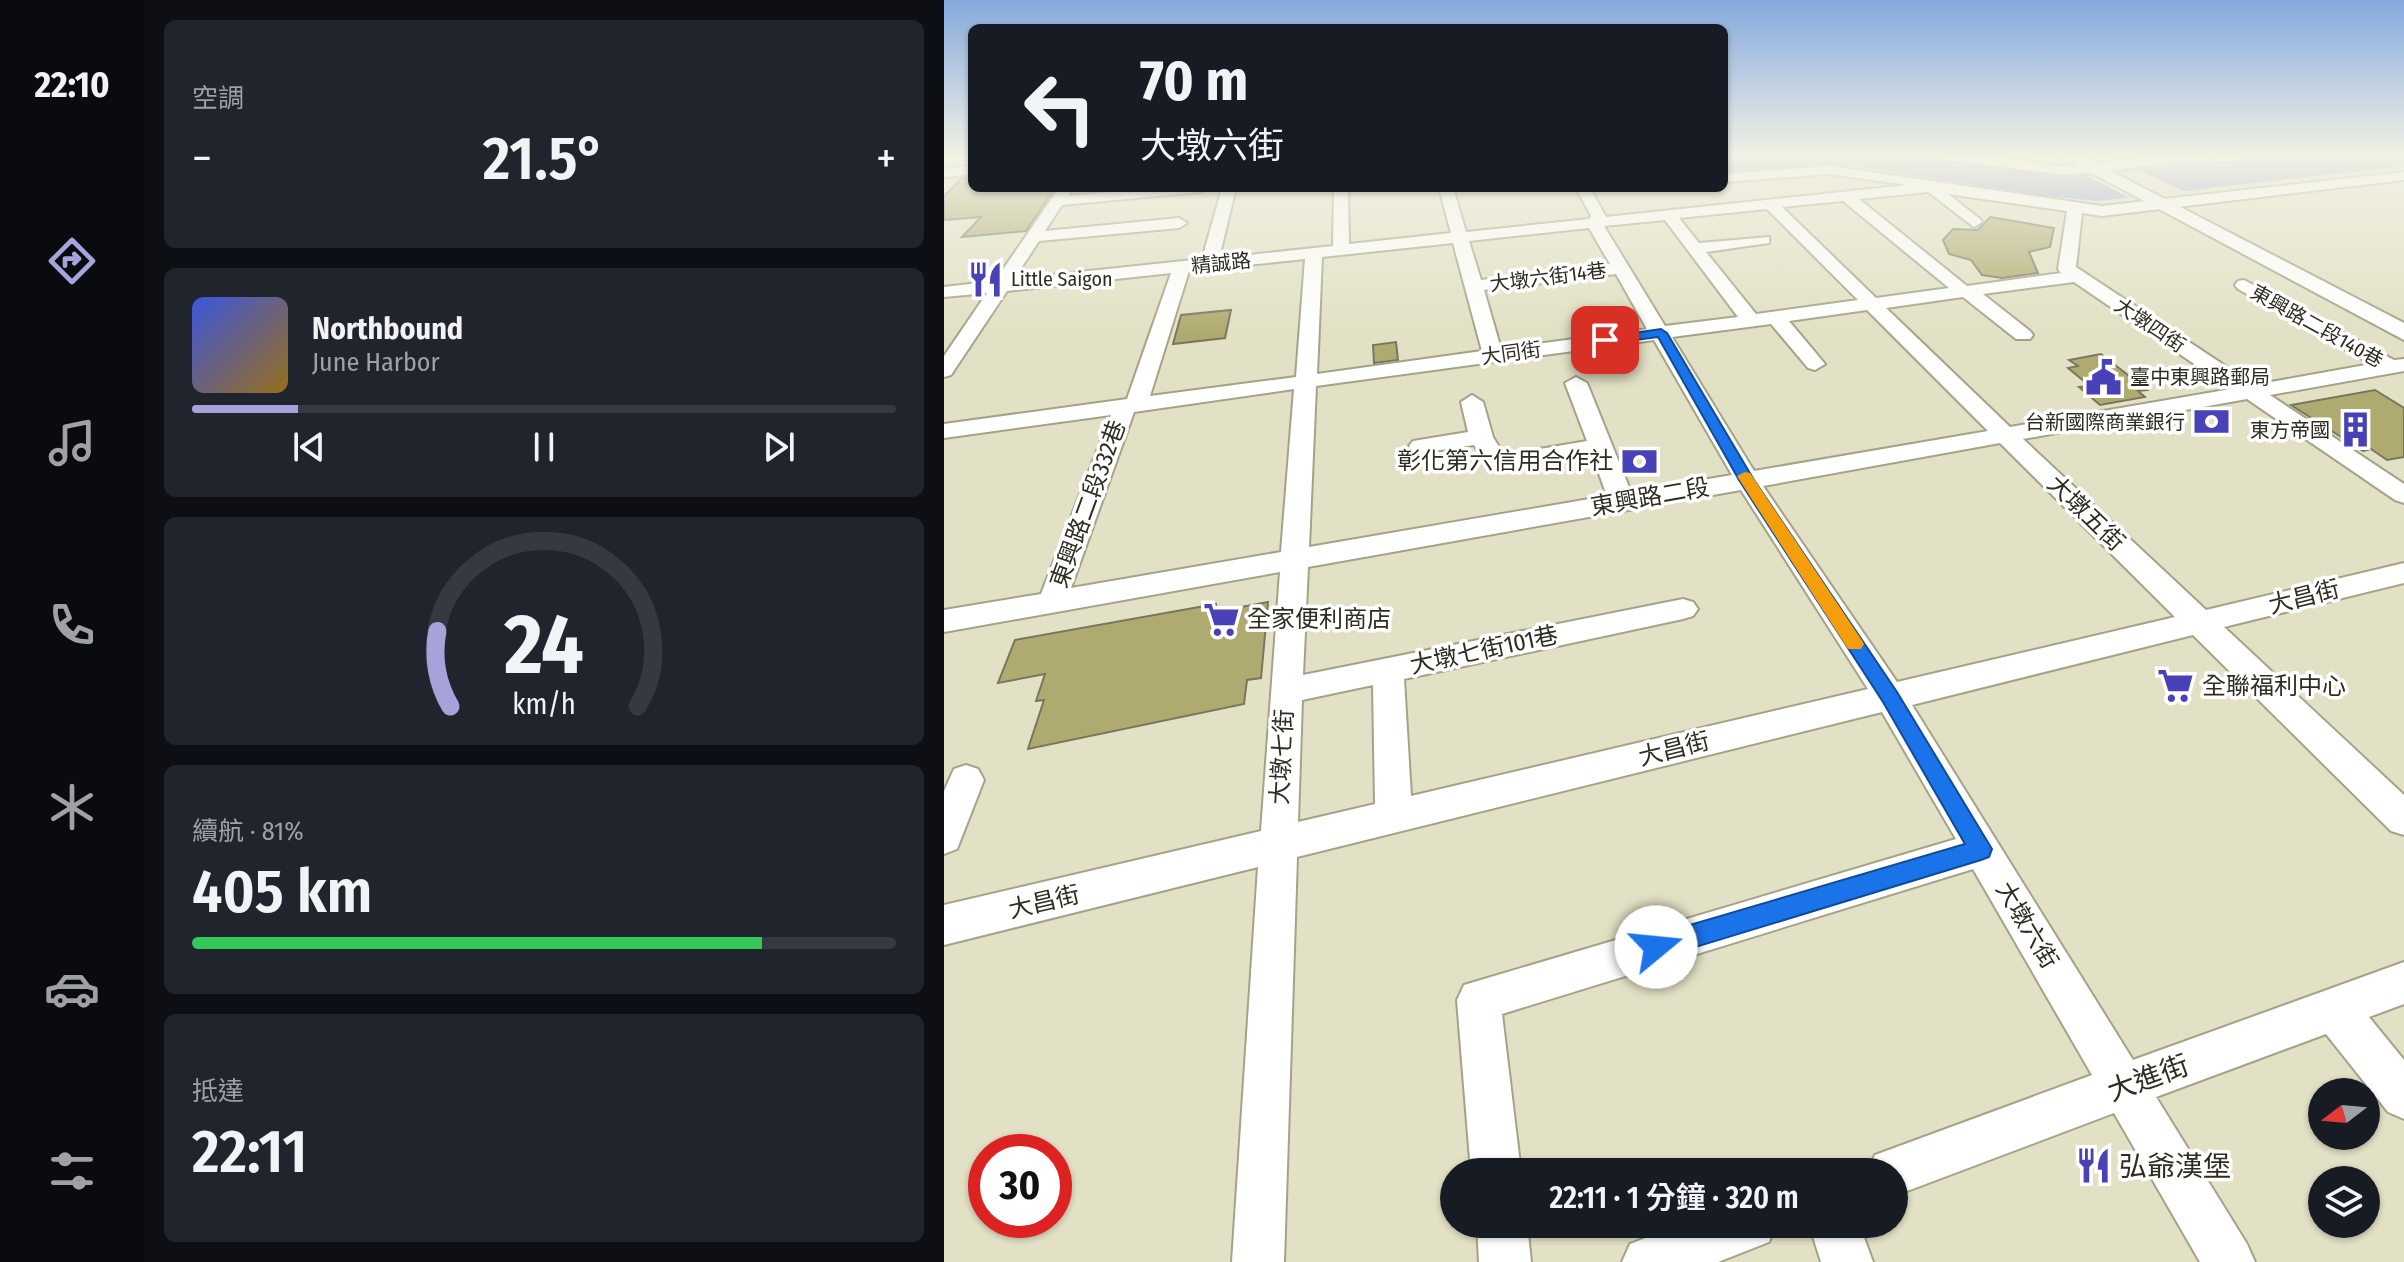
<!DOCTYPE html>
<html lang="zh-TW">
<meta charset="utf-8">
<style>
body{margin:0;font-family:"Fira Sans Condensed","Noto Sans TC",sans-serif;background:#20242c;color:#f1f3f6;height:100vh;display:flex;flex-direction:column;font-size:30px;white-space:nowrap}
*{box-sizing:border-box;margin:0}
p{font-size:26px;color:#9ea1a6}
.icon{flex:none;width:44px;height:44px;fill:none;stroke:currentColor;stroke-width:2;stroke-linecap:round;stroke-linejoin:round}
.map{position:relative;flex:1;overflow:hidden}
.sheet{display:flex;flex-direction:column;gap:20px;padding:20px;background:#0d0f14;width:800px}
.sheet>*{flex:none}
.guide{position:absolute;left:24px;top:24px;width:760px;height:168px;border-radius:12px;box-shadow:0 2px 6px #0004;background:#171b24;color:#f1f3f6;overflow:hidden}
.needle{width:52px;rotate:254deg}
.tools{position:absolute;left:1364px;top:1078px;display:grid;gap:16px}
.tools a{display:grid;place-items:center;width:72px;height:72px;border-radius:50%;background:#171b24;box-shadow:0 2px 6px #0004;font-size:40px}
.speed{position:absolute;left:24px;top:1134px;display:flex;gap:16px;font-size:40px;font-weight:700;text-align:center}
.speed>*{display:grid;place-content:center;width:104px;height:104px;border-radius:50%;background:#171b24;box-shadow:0 2px 6px #0004;line-height:1}
.speed .limit{border:12px solid #d22;background:#fff;color:#111}
.pin{position:absolute;display:grid;place-items:center;width:68px;height:68px;color:#fff;margin:-34px;border-radius:16px;box-shadow:0 4px 12px #0006}
.me{position:absolute;width:88px;margin:-44px;rotate:73deg;stroke-linejoin:round;filter:drop-shadow(0 0 6px #0008)}
.turn{display:flex;align-items:center;gap:28px;height:168px;padding:0 40px;font-size:36px}
.turn .icon{width:104px;height:104px;stroke-width:2.5}
.turn b{display:block;font-size:56px;line-height:68px}
.big{font-size:60px;font-weight:600;line-height:1.1}
.sheet .card{flex:1;display:flex;flex-direction:column;justify-content:center;gap:12px;min-width:0;padding:0 28px;border-radius:12px;background:#20242c}
.sheet .dial{align-items:center;gap:0}
.dial svg{height:208px;overflow:visible;fill:none;stroke:#363941;stroke-width:7;stroke-linecap:round;text-anchor:middle}
.dial text{fill:#f1f3f6;stroke:none}
.song{display:flex;align-items:center;gap:24px}
.cover{width:96px;height:96px;border-radius:12px;background:linear-gradient(135deg,hsl(230 70% 55%),hsl(40 70% 35%))}
.played{height:8px;border-radius:4px;background:linear-gradient(90deg,#a5a3da 15%,#363941 15%)}
.keys{display:flex;justify-content:space-around;direction:ltr}
.heat{display:flex;justify-content:space-between;align-items:center;font-size:44px;direction:ltr}
.charge{height:12px;border-radius:6px;background:linear-gradient(90deg,#34c759 81%,#363941 0)}
.trip{position:absolute;left:496px;top:1158px;width:468px;height:80px;border-radius:40px;background:#171b24;box-shadow:0 2px 6px #0004;font-weight:600;line-height:80px;text-align:center}
main{display:flex;flex:1;min-height:0}
.menu{display:flex;flex-direction:column;width:144px;justify-content:space-around;align-items:center;background:#090b0e;color:#9ea1a6}
.menu .icon{width:56px;height:56px}
.menu .on{color:#a5a3da}
.menu b{font-size:36px;color:#f1f3f6}
.map>svg:first-child{display:block}
.water{fill:#9298ce}
.pier{fill:#e2e1c5}
.building{fill:#afab70;stroke:#78775d;stroke-width:2}
.lines{fill:none;stroke-linecap:round;stroke-linejoin:round}
.minor-casing{stroke:#a4a388;stroke-width:4}
.major-casing{stroke:#a4a388;stroke-width:4}
.minor{fill:#fff;fill-rule:evenodd}
.major{fill:#fff;fill-rule:evenodd}
.route{fill:#1a73e8;stroke:#114b97;stroke-width:2}
.slow{fill:#f59e0b}
.labels{text-anchor:middle;dominant-baseline:central;stroke-width:7;stroke-linejoin:round;paint-order:stroke}
.far-street-label{font-size:20px;fill:#2e2d22;stroke:#fff}
.far-poi-label{font-size:20px;fill:#2e2d22;stroke:#fff;text-anchor:start}
.poi-label{font-size:24px;fill:#2e2d22;stroke:#fff;text-anchor:start}
.street-label{font-size:24px;fill:#2e2d22;stroke:#fff}
.near-street-label{font-size:28px;fill:#2e2d22;stroke:#fff}
.near-poi-label{font-size:28px;fill:#2e2d22;stroke:#fff;text-anchor:start}
</style>
<main>
<nav class="menu">
<b>22:10</b>
<svg class="icon on" aria-label="directions" viewBox="0 0 24 24"><path d="M12 3l9 9-9 9-9-9zM9 14v-3h6M13 9l2 2-2 2"/></svg>
<svg class="icon" aria-label="music" viewBox="0 0 24 24"><path d="M9 18V5l10-2v13"/><circle cx="6" cy="18" r="3"/><circle cx="16" cy="16" r="3"/></svg>
<svg class="icon" aria-label="phone" viewBox="0 0 24 24"><path d="M5 4h4l2 5-3 2q2 4 5 5l2-3 5 2v4C11 20 4 13 5 4z"/></svg>
<svg class="icon" aria-label="climate" viewBox="0 0 24 24"><path d="M12 3v18M4 7l16 10M4 17L20 7"/></svg>
<svg class="icon" aria-label="car" viewBox="0 0 24 24"><path d="M5 17H2v-5l4-1 3-4h7l3 4 3 1v5h-3M9 17h6M6 11h13"/><circle cx="7" cy="17" r="2"/><circle cx="17" cy="17" r="2"/></svg>
<svg class="icon" aria-label="filters" viewBox="0 0 24 24"><path d="M4 7h16M4 17h16"/><circle cx="9" cy="7" r="2"/><circle cx="15" cy="17" r="2"/></svg>
</nav>
<section class="sheet">
<div class="card"><p>空調</p>
<div class="heat"><a>−</a><b class="big">21.5°</b><a>+</a></div>
</div>
<div class="card">
<div class="song"><i class="cover"></i><div><b>Northbound</b><p>June Harbor</p></div></div>
<div class="played"></div>
<div class="keys"><svg class="icon" aria-label="previous" viewBox="0 0 24 24"><path d="M18 5L8 12l10 7zM5 5v14"/></svg><svg class="icon" aria-label="pause" viewBox="0 0 24 24"><path d="M8 5v14M16 5v14"/></svg><svg class="icon" aria-label="next" viewBox="0 0 24 24"><path d="M6 5l10 7-10 7zM19 5v14"/></svg></div>
</div>
<div class="card dial"><svg viewBox="0 0 100 80">
<path d="M14 69A42 42 0 1 1 86 69"/>
<path d="M14 69A42 42 0 0 1 9 40" stroke="#a5a3da"/>
<text x="50" y="56" font-size="32" font-weight="700">24</text>
<text x="50" y="72" font-size="11">km/h</text>
</svg></div>
<div class="card"><p>續航 · 81%</p><b class="big">405 km</b><div class="charge"></div></div>
<div class="card"><p>抵達</p><b class="big">22:11</b></div>
</section>
<div class="map">
<svg width="1460" height="1262" viewBox="0 0 1460 1262">
<rect width="100%" height="100%" fill="#e2e1c5"/>
<polygon class="water" points="795,156 970,156 1122,177 1332,156 1460,157 1460,166 1154,201 1093,195 914,167 876,165 780,173 780,158"/>
<polygon class="pier" points="1195,170 1242,192 1188,199 1143,176"/>
<g class="building">
<polygon points="28,177 28,188 111,188 82,231 18,237 37,217 0,220 0,196 18,178"/>
<polygon points="1046,217 1110,228 1106,247 1085,252 1094,273 1058,278 1038,275 1027,260 1005,254 999,240 1009,229 1034,230"/>
<polygon points="287,310 281,338 229,344 237,315"/>
<polygon points="452,342 454,360 430,363 429,345"/>
<polygon points="1157,354 1203,390 1194,391 1201,397 1156,405 1135,387 1146,386 1124,368 1134,366 1125,360"/>
<polygon points="1431,390 1460,408 1460,457 1443,460 1427,449 1419,451 1347,405"/>
<polygon points="324,602 317,678 303,680 300,704 84,749 100,700 92,701 101,674 54,683 71,640 272,604 271,612"/>
</g>
<g class="lines">
<defs>
<g id="minor">
<polygon points="1000,156 1040,156 1120,167 1219,156 1267,156 1261,160 1120,175 1006,160"/>
<polygon points="28,166 28,174 0,177 0,169"/>
<path d="M885,166L1158,206L1460,172V180L1158,216L1138,213L1132,267L1310,385L1427,364L1294,289L1291,285L1294,281L1300,280L1450,360L1460,359V371L1326,395L1460,484V503L1451,500L1303,399L1079,439L1262,610L1460,563V583L1280,627L1460,795V835L1447,831L1249,635L968,705L1189,1060L1460,962V1004L1425,1017L1460,1060V1119L1444,1112L1382,1034L1212,1097L1303,1244L1311,1262H1256L1170,1113L950,1196V1172H923L931,1155L1148,1075L1029,869L558,1014L577,1172H527L513,1000L520,985L1012,839L938,712L353,857L340,1262H288L314,867L0,945V905L317,831L336,572L0,632V610L97,594L167,415L0,438V424L183,399L227,273L63,291L7,375L0,377V356L43,293L0,297V287L51,281L115,188H129L124,196L208,188H263L256,192L118,205L101,231L235,218L243,223L235,228L95,241L70,279L258,259L278,188H292L275,258L389,246L390,188H404L405,244L507,233L495,188H509L522,232L645,219L647,216L632,188H646L662,217L964,185L885,174L780,182V174ZM984,192L1030,227L1038,222L1036,219L1004,194L1123,211L1114,269L1117,273L1023,286L915,199ZM899,201L1005,288L932,298L838,207ZM823,209L914,300L812,314L762,252L825,243V237L755,243L735,218ZM721,220L794,317L721,326L660,226ZM645,228L666,264L537,280L525,241ZM509,243L538,351L373,374L378,257ZM361,259L352,377L206,396L245,271ZM672,274L703,329L557,349L540,290ZM1130,282L1287,389L1066,427L942,308L1019,297L1072,339H1086L1089,335L1086,331L1039,294ZM923,310L1044,431L810,471L728,337L827,324L864,368L871,370L881,364L845,321ZM710,340L788,475L687,492L643,383L632,377L621,383L643,441L560,455L549,437L539,402L528,395L517,402L524,432L469,441L465,446L469,451L477,453L530,445L544,468L553,470L648,454L663,496L365,547L372,386ZM350,389L337,552L127,588L190,412ZM1056,443L1231,617L953,682L819,486ZM797,490L924,689L467,796L460,679L739,619L749,616L754,609L749,602L739,599L359,675L364,567ZM429,685L431,804L354,822L358,700Z"/>
<polygon points="22,765 34,769 40,780 13,849 0,854 0,791 10,769"/>
<polygon points="533,1224 583,1224 587,1262 535,1262"/>
<polygon points="737,1224 832,1224 825,1242 774,1262 678,1262 686,1244"/>
<polygon points="865,1224 915,1224 929,1262 877,1262"/>
</g>
<polygon id="major" points="1116,156 1138,156 1460,323 1460,340"/>
</defs>
<use href="#minor" class="minor-casing"/>
<use href="#major" class="major-casing"/>
<use href="#minor" class="minor"/>
<use href="#major" class="major"/>
</g>
<linearGradient id="sky" x2="0" y2="1"><stop stop-color="#85a9de"/><stop offset="0.47" stop-color="#f2f2e5"/><stop offset="1" stop-color="#f2f2e5" stop-opacity="0"/></linearGradient>
<rect width="1460" height="333" fill="url(#sky)"/>
<polygon class="route" points="717,329 723,333 810,480 953,692 1048,849 1045,857 1037,860 712,959 703,956 700,947 703,938 712,935 1021,844 939,702 795,480 714,337 661,344 655,340 661,337"/>
<polygon class="slow" points="801,472 806,473 917,639 920,644 917,649 904,649 793,476"/>
<defs>
<symbol id="restaurant-bare" viewBox="-9 -9 18 18"><path d="M-5-6h1v4h1v-4h1v4h1v-4h1v5L-1.5 .5V6h-2V.5L-5-1ZM5-6V6H3V1.5H1.5Q1.5-4 5-6Z" fill="#4841b7" stroke="#fff" stroke-width="2.5" paint-order="stroke"/></symbol>
<symbol id="civic-bare" viewBox="-9 -9 18 18"><path d="M-.6-6.5H3V-4.5H.6V-3L4-1V1h2V6H-6V1h2V-1L-.6-3ZM-1.2 2.5V6h2.4V2.5Z" fill="#4841b7" stroke="#fff" stroke-width="2.5" paint-order="stroke"/></symbol>
<symbol id="bank-bare" viewBox="-9 -9 18 18"><path d="M-6-4H6V4H-6ZM0-2.3a2.3 2.3 0 1 0 0 4.6a2.3 2.3 0 1 0 0-4.6Z" fill="#4841b7" stroke="#fff" stroke-width="2.5" paint-order="stroke"/></symbol>
<symbol id="building-bare" viewBox="-9 -9 18 18"><path d="M-4-6H4V6H1V3H-1V6H-4ZM-2.5-4.3h1.7v1.8h-1.7ZM.8-4.3h1.7v1.8H.8ZM-2.5-1h1.7V.8h-1.7ZM.8-1h1.7V.8H.8Z" fill="#4841b7" stroke="#fff" stroke-width="2.5" paint-order="stroke"/></symbol>
<symbol id="supermarket-bare" viewBox="-9 -9 18 18"><path d="M-6-5.5h2.5l.6 2H6L4.5 2H-2.5L-4.4-4H-6ZM-1.5 3.2a1.3 1.3 0 1 0 .1 0ZM3 3.2a1.3 1.3 0 1 0 .1 0Z" fill="#4841b7" stroke="#fff" stroke-width="2.5" paint-order="stroke"/></symbol>
</defs>
<g fill-rule="evenodd">
<use href="#restaurant-bare" x="16" y="254" width="51" height="51"/>
<use href="#civic-bare" x="1134" y="352" width="51" height="51"/>
<use href="#bank-bare" x="1242" y="396" width="51" height="51"/>
<use href="#building-bare" x="1386" y="404" width="51" height="51"/>
<use href="#bank-bare" x="670" y="436" width="51" height="51"/>
<use href="#supermarket-bare" x="252" y="594" width="51" height="51"/>
<use href="#supermarket-bare" x="1206" y="660" width="51" height="51"/>
<use href="#restaurant-bare" x="1124" y="1140" width="51" height="51"/>
</g>
<g class="labels">
<g class="far-street-label">
<text transform="translate(277 263) rotate(-6)">精誠路</text>
<text transform="translate(604 277) rotate(-7)">大墩六街14巷</text>
<text transform="translate(1206 325) rotate(34)">大墩四街</text>
<text transform="translate(1373 326) rotate(29)">東興路二段140巷</text>
<text transform="translate(567 353) rotate(-8)">大同街</text>
</g>
<g class="far-poi-label">
<text x="67" y="279">Little Saigon</text>
<text x="1186" y="377">臺中東興路郵局</text>
<text x="1241" y="422" text-anchor="end">台新國際商業銀行</text>
<text x="1386" y="430" text-anchor="end">東方帝國</text>
</g>
<g class="poi-label">
<text x="669" y="461" text-anchor="end">彰化第六信用合作社</text>
<text x="303" y="619">全家便利商店</text>
<text x="1258" y="686">全聯福利中心</text>
</g>
<g class="street-label">
<text transform="translate(706 497) rotate(-10)">東興路二段</text>
<text transform="translate(144 504) rotate(-70)">東興路二段332巷</text>
<text transform="translate(1142 513) rotate(44)">大墩五街</text>
<text transform="translate(1360 597) rotate(-14)">大昌街</text>
<text transform="translate(540 650) rotate(-12)">大墩七街101巷</text>
<text transform="translate(730 749) rotate(-14)">大昌街</text>
<text transform="translate(338 757) rotate(-87)">大墩七街</text>
<text transform="translate(100 902) rotate(-13)">大昌街</text>
<text transform="translate(1083 925) rotate(59)">大墩六街</text>
</g>
<g class="near-street-label">
<text transform="translate(1204 1078) rotate(-20)">大進街</text>
</g>
<g class="near-poi-label">
<text x="1175" y="1166">弘爺漢堡</text>
</g>
</g>
</svg>
<div class="tools">
<a><svg class="needle" viewBox="-14 -14 28 28"><path d="M0-13l5 13h-10z" fill="#e53935"/><path d="M0 13l5-13h-10z" fill="#9ea1a6"/></svg></a>
<a><svg class="icon" aria-label="layers" viewBox="0 0 24 24"><path d="M12 4l9 5-9 5-9-5zM3 14l9 5 9-5"/></svg></a>
</div>
<div class="speed"><div class="limit">30</div></div>
<div class="pin" style="left:661px;top:340px;background:#d93025"><svg class="icon" aria-label="arrive" viewBox="0 0 24 24"><path d="M6 21V4h12l-3 4 3 4H6"/></svg></div>
<svg class="me" style="left:712px;top:947px" viewBox="-20 -20 40 40"><circle r="19" fill="#fff"/><path d="M0-13L10 11 0 6-10 11z" fill="#1a73e8"/></svg>
<div class="trip">22:11 · 1 分鐘 · 320 m</div>
<div class="guide">
<div class="turn"><svg class="icon" aria-label="left" viewBox="0 0 24 24"><path d="M17 20v-9H6M10 6l-5 5 5 5"/></svg><div><b>70 m</b>大墩六街</div></div>
</div>
</div>
</main>
